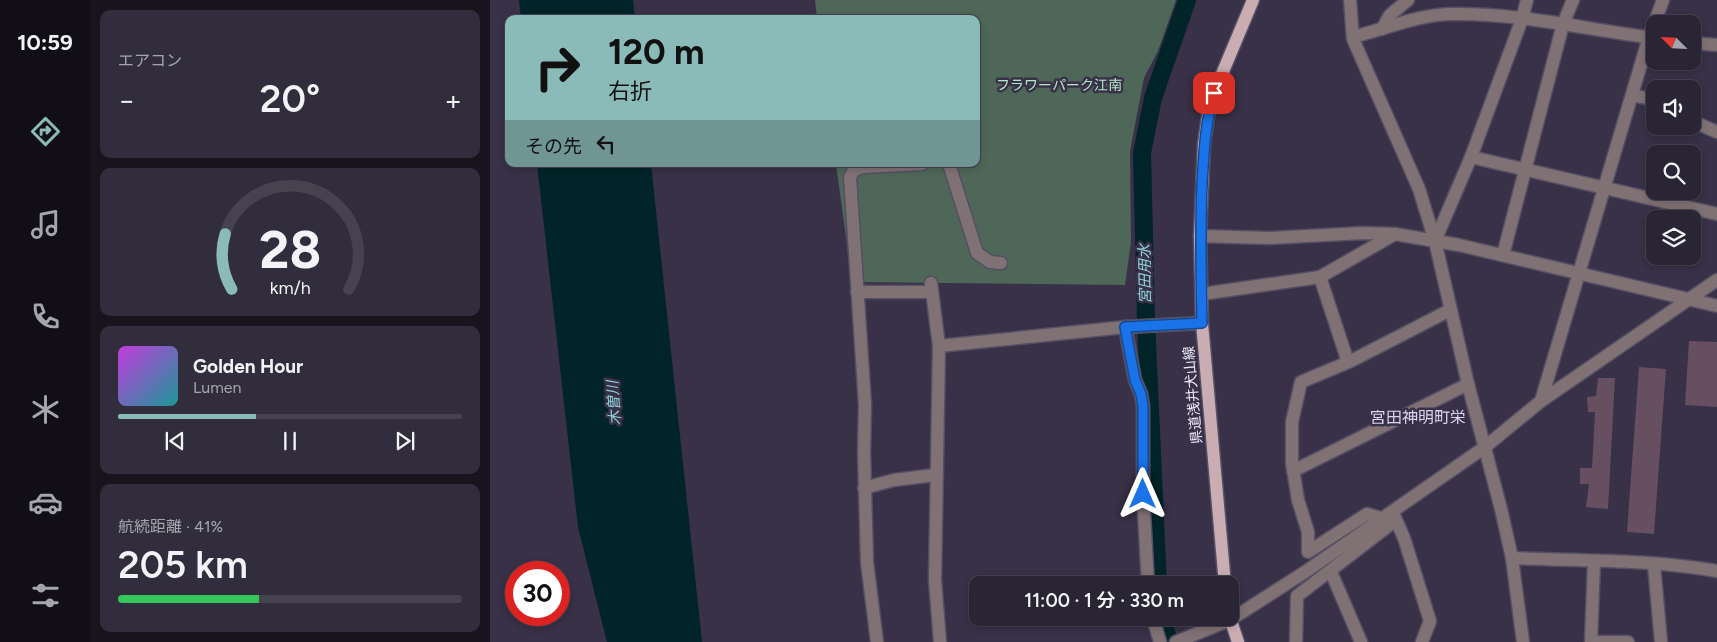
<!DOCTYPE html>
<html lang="ja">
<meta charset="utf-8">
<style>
body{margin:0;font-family:Figtree,"Noto Sans JP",sans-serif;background:#322d3d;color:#f1f3f6;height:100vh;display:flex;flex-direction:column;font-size:19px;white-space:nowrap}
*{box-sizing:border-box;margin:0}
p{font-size:16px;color:#a5a5ad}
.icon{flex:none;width:28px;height:28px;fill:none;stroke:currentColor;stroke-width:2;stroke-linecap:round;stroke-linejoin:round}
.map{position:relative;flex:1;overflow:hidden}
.sheet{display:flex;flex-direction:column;gap:10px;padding:10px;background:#17141d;width:400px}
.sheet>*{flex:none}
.guide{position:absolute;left:15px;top:15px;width:475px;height:152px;border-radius:10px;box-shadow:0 2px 8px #0003,0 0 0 1px #464250;background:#8bbbb9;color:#111;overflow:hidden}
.needle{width:32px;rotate:294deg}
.buttons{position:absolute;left:1156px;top:15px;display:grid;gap:10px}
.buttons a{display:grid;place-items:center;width:55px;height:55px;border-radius:10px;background:#2a2535;box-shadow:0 2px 8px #0003,0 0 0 1px #464250;font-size:25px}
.speed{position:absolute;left:15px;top:561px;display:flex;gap:10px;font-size:25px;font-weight:700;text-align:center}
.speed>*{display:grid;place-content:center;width:65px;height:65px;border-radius:50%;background:#2a2535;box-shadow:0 2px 8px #0003,0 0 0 1px #464250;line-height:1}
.speed .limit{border:8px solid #d22;background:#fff;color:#111}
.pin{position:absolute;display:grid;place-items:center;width:42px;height:42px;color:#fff;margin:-21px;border-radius:10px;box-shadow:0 2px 8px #0006}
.me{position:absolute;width:55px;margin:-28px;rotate:0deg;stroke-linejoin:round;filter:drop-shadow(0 0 4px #0008)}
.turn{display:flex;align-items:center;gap:18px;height:105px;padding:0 20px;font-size:22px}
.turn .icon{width:65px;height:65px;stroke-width:2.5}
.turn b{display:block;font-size:35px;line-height:42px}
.then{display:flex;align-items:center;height:48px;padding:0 20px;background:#0003;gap:10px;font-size:19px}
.big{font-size:38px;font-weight:600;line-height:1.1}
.sheet .widget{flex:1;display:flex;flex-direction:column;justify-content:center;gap:8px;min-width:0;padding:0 18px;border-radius:10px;background:#322d3d}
.sheet .dial{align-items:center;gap:0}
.dial svg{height:130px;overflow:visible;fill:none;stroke:#464250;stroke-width:7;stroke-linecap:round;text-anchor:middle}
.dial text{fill:#f1f3f6;stroke:none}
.song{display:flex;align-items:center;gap:15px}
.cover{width:60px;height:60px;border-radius:8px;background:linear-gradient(135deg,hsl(290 70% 55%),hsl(180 70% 35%))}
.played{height:5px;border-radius:2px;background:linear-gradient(90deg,#8bbbb9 40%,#464250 40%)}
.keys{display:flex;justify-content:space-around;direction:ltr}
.heat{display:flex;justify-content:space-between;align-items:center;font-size:28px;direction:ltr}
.charge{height:8px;border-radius:4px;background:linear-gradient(90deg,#34c759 41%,#464250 0)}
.trip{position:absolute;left:479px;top:576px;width:270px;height:50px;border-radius:10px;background:#2a2535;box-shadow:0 2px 8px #0003,0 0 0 1px #464250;font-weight:600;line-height:50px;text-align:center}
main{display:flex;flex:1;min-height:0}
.tabs{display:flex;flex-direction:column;width:90px;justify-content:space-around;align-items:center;background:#110f15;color:#a5a5ad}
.tabs .icon{width:35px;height:35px}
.tabs .current{color:#8bbbb9}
.tabs b{font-size:22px;color:#f1f3f6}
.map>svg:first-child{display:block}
.green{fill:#4f6758}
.water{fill:#002428}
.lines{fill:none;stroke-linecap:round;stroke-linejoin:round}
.river{stroke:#002428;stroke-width:18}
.building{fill:#664f61}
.minor-casing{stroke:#554f64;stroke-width:15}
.major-casing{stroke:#554f64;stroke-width:15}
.minor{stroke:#807274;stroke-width:12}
.major{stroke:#c9adb3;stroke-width:12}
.route-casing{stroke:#114b97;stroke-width:12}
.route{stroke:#1a73e8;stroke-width:9}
.labels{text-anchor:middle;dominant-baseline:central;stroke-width:5;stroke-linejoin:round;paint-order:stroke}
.park-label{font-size:14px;fill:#b1e6c5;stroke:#383147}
.street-label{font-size:14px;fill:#f0ebfa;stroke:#383147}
.water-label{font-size:15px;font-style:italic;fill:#8fd5de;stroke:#383147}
.quarter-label{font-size:16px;fill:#ddd3f0;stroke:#383147}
</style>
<main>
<nav class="tabs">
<b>10:59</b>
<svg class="icon current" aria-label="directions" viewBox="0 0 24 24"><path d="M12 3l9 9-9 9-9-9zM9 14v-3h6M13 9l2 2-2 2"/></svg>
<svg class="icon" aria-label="music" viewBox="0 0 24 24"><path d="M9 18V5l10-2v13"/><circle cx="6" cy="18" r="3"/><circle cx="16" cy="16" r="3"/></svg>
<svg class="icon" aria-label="phone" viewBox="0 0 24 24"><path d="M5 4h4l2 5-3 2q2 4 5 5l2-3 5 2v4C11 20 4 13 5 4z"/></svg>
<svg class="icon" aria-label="climate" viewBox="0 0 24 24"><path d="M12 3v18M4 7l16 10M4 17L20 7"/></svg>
<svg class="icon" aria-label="car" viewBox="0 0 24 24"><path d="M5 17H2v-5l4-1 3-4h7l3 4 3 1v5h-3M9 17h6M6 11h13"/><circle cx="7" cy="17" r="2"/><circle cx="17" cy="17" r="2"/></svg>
<svg class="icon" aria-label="filters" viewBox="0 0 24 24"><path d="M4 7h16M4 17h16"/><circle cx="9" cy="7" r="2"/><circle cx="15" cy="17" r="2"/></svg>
</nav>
<section class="sheet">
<div class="widget"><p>エアコン</p>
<div class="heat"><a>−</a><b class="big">20°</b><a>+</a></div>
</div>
<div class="widget dial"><svg viewBox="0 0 100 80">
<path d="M14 69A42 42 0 1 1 86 69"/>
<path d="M14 69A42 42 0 0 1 10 35" stroke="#8bbbb9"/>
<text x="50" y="56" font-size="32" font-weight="700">28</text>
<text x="50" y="72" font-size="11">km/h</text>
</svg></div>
<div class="widget">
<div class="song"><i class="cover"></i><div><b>Golden Hour</b><p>Lumen</p></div></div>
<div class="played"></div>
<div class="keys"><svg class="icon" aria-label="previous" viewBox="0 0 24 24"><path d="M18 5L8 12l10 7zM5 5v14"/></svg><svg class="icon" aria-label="pause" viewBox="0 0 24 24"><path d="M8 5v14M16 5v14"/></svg><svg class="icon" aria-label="next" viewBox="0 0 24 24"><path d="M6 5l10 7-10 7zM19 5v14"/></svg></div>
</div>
<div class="widget"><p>航続距離 · 41%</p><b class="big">205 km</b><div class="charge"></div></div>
</section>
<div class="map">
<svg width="1227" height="642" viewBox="0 0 1227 642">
<rect width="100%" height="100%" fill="#383147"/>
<polygon class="green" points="325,0 686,0 668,51 654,78 640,151 641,242 635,285 362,282 346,164 486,164 486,19 327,19"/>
<g class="water">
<polygon points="29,0 143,0 145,19 31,19"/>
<polygon points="47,164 161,164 212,642 117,642 88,527"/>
</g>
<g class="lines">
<g class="river">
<polyline points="668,585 656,321 652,153 663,98 697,0"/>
<polyline points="672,618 679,642"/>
</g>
</g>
<g class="building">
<polygon points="1199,341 1227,342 1227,407 1195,405"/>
<polygon points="1149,367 1176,369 1164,534 1137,532"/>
<polygon points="1108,378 1125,378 1118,509 1096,507 1099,484 1090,484 1090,468 1102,468 1105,412 1098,412 1097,397 1106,396"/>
</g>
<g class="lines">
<defs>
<g id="minor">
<polyline points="860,0 863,39 929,189 945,241 978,384 1011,509 1022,558 1033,642"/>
<polyline points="892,29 900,15 918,0"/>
<path d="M863,37C895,29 929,14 963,14C1031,13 1098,30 1165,38"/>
<polyline points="1202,43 1227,45"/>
<polyline points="1142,95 1165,100"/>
<polyline points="1202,121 1227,132"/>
<polyline points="981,157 1227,214"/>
<polyline points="459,164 487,253 500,262 511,263"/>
<polyline points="710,236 779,238 873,233 905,234 969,245 1227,306"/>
<polyline points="945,241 981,157 1032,19 1037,0"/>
<polyline points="1013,255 1073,24 1083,0"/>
<polyline points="830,277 858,362"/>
<polyline points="441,283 449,346 445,580 450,642"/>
<polyline points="367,292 442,292"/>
<polyline points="712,294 830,277 905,234"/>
<polyline points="635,327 645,380 651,394 653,406 653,495 658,585"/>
<polyline points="449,346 635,327 712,323"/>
<polyline points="1051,401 1159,37 1173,0"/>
<polyline points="803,471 978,384"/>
<polyline points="374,488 404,480 445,475"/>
<polyline points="903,513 914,538 940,621 932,642"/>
<polyline points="891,518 877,514 818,552 818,532 808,500 802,463 802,422 811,382 861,361 960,310"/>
<path d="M1022,558C1090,561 1159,559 1227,571"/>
<polyline points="1164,565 1171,642"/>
<polyline points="841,572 871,642"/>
<polyline points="663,618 670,642"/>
<polyline points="387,642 377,562 374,452 375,405 360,177 364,170 373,167 432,164"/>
<polyline points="686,642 740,620 818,570 995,447 1051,401 1227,280"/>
<polyline points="806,642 807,596 906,520"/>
<polyline points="1101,642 1104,562"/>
<polyline points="1107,642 1138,642"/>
</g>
<g id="major">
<polyline points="735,585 712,323 710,236 714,144 718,116 724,93 763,0"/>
<polyline points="740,618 748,642"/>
</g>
</defs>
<use href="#minor" class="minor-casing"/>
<use href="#major" class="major-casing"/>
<use href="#minor" class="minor"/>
<use href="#major" class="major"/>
</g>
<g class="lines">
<defs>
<path id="route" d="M653,494V406L651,394L645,380L635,327L712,323C711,276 710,231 712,184C714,153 715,123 724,93"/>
</defs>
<use href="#route" class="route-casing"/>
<use href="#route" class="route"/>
</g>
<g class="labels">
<g class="park-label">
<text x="569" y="85">フラワーパーク江南</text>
</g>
<g class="street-label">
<text transform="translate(703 395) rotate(-95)">県道浅井犬山線</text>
</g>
<g class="water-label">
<text transform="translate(655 274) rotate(-91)">宮田用水</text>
<text transform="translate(124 403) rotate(-94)">木曽川</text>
</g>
<g class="quarter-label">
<text x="928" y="417">宮田神明町栄</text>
</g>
</g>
</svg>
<div class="buttons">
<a><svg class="needle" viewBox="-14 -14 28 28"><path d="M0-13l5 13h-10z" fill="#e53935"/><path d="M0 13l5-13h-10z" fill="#a5a5ad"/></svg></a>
<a><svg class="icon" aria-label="sound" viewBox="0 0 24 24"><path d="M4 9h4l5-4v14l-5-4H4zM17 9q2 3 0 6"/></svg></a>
<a><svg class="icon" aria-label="search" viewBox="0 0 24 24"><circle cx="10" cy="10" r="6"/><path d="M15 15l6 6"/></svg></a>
<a><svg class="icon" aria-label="layers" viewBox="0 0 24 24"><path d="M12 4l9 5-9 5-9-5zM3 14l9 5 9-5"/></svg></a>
</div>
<div class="speed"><div class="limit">30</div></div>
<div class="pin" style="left:724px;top:93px;background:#d93025"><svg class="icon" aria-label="arrive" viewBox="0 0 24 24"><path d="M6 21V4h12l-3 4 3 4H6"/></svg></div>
<svg class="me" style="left:653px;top:494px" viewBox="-20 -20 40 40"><path d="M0-17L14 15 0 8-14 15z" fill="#1a73e8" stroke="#fff" stroke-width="4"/></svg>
<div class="trip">11:00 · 1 分 · 330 m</div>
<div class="guide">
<div class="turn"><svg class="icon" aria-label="right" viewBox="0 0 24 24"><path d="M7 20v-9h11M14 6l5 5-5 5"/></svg><div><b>120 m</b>右折</div></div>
<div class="then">その先<svg class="icon" aria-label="left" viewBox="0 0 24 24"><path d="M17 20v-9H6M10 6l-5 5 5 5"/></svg></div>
</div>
</div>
</main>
